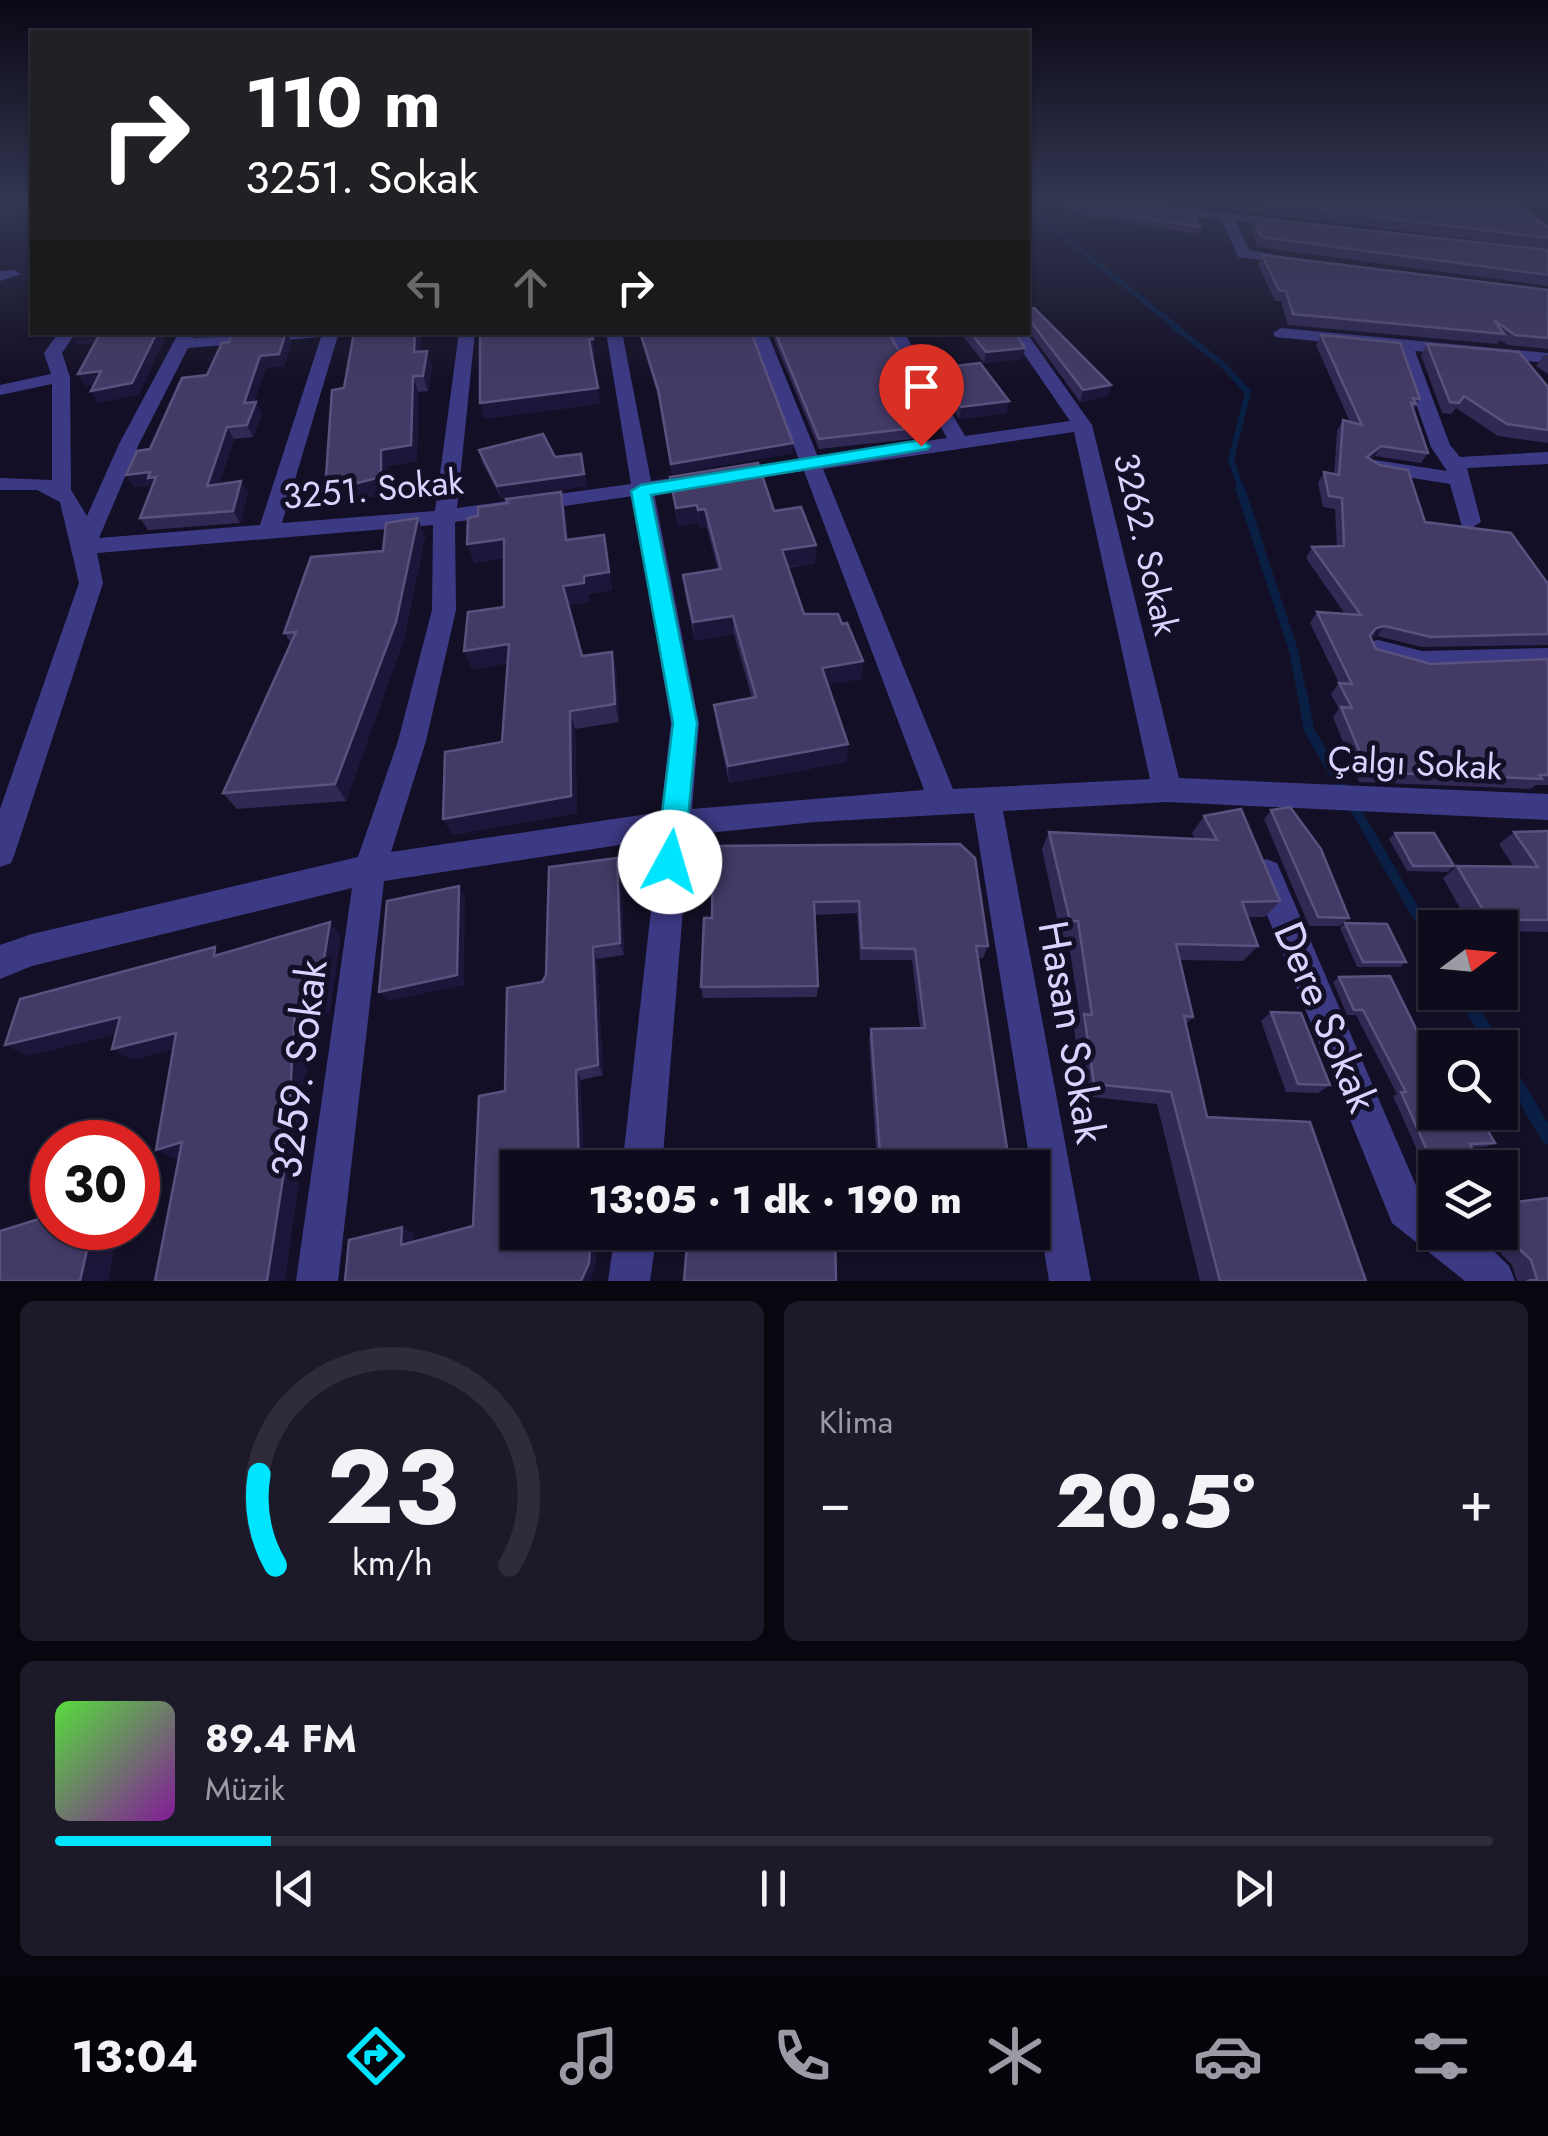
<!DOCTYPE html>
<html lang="tr">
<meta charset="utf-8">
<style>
body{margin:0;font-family:Jost,sans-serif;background:#1c1929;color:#f1f3f6;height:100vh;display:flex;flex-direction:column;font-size:38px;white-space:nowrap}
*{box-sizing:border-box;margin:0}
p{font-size:32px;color:#9b9ba3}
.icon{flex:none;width:55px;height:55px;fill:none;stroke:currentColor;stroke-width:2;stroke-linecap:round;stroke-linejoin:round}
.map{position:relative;height:1281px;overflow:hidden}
.panel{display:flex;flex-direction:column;gap:20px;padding:20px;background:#08060f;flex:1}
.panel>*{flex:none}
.top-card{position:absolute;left:30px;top:30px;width:1000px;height:305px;border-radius:0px;box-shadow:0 2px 8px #0004,0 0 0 2px #2e2b3b;background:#202124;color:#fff;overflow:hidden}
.needle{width:65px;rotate:74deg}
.tools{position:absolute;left:1418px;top:910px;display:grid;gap:20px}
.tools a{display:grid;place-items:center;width:100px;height:100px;border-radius:0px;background:#0e0b1c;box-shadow:0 2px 8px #0004,0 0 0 2px #2e2b3b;font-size:50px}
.speed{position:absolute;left:30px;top:1120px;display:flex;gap:20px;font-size:50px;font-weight:700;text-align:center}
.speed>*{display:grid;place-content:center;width:130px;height:130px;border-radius:50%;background:#0e0b1c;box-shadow:0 2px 8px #0004,0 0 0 2px #2e2b3b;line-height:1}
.speed .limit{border:15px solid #d22;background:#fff;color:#111}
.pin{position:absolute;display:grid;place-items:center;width:85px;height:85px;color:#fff;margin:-102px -42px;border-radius:50% 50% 50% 0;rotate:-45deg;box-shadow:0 0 10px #0007}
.pin .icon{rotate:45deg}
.me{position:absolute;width:110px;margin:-55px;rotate:6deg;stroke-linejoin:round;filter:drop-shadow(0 0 8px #0008)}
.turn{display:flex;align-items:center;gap:35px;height:210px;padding:0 50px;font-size:45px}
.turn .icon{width:130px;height:130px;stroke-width:2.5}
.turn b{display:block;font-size:70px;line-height:85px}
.lanes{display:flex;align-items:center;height:95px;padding:0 50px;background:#0003;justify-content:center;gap:50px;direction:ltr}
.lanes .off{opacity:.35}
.big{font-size:75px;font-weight:800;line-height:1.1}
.panel .widget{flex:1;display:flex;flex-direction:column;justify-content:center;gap:15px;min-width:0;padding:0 35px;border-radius:15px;background:#1c1929}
.panel .dial{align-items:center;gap:0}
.dial svg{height:260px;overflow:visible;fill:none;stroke:#2e2b3b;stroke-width:7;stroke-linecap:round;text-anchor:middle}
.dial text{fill:#f1f3f6;stroke:none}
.song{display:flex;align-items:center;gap:30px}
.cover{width:120px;height:120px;border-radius:15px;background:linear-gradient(135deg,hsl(110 70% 55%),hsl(290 70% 35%))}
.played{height:10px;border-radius:5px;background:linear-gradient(90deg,#00e5ff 15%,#2e2b3b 15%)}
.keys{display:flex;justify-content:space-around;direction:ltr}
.heat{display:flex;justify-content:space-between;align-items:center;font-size:55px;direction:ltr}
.panel .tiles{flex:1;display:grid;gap:20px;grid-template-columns:1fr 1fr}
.widget:last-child{grid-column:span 2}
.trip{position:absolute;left:500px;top:1150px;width:550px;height:100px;border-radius:0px;background:#0e0b1c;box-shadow:0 2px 8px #0004,0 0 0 2px #2e2b3b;font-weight:800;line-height:100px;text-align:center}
.dock{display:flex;height:160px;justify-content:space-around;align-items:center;background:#06040b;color:#9b9ba3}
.dock .icon{width:70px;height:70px}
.dock .selected{color:#00e5ff}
.dock b{font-size:45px;color:#f1f3f6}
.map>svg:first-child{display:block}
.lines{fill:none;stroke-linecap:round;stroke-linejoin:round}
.stream-far4{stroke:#0a1f44;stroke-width:5}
.stream-far3{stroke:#0a1f44;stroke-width:6}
.stream-far2{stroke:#0a1f44;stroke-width:9}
.stream-far1{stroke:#0a1f44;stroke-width:10}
.stream{stroke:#0a1f44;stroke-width:14}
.minor{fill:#3d3a85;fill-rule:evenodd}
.major{fill:#c25bff;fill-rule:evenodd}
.wall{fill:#312854}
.shaded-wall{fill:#1d163a}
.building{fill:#433a66;stroke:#5a527e;stroke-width:2.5}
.route{fill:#00e5ff;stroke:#0095a6;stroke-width:2.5}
.labels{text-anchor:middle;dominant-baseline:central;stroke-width:10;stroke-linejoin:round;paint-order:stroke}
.street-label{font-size:35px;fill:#d9d4ff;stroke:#130f26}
.near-street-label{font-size:42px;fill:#d9d4ff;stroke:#130f26}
</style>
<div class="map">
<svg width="1548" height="1281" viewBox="0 0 1548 1281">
<rect width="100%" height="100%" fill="#130f26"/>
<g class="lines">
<polyline class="stream-far4" points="1028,208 1179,329"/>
<polyline class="stream-far3" points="1175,327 1222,364 1248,392 1231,459 1241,490"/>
<polyline class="stream-far2" points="1240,488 1294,652 1302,695"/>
<polyline class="stream-far1" points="1302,692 1309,730 1435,946"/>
<g class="stream">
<polyline points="1463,992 1495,1048"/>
<polyline points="1500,1056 1548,1137"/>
</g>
<g class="minor">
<polygon points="1161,205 1290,220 1292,223 1285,227 1236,221 1249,250 1302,260 1295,264 1238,257 1222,220 1156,212 1156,206"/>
<polygon points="0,271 14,270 21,274 0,281"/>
<polygon points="1281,328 1548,353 1548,363 1415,351 1450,445 1460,457 1548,452 1548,464 1467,468 1481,522 1470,529 1462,527 1450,484 1375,472 1365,466 1375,460 1447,471 1431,447 1397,349 1275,337 1273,333"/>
<path d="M59,332H76L62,353L70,377L71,490L87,516L119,444L179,332H196L193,338L339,332L282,523L435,511L459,332H475L457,508L631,484L606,332H622L651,481L799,460L751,332H767L818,457L947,438L887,332H904L965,436L1070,421L1009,332H1026L1092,425L1179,778L1548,794V820L1167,802L1003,811L1091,1281H1049L974,813L815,822L689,835L662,1168H622L659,839L384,881L338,1281H296L352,888L32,966L0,979V945L32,934L358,857L398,741L432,610L433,525L97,553L103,583L15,853L11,863L0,867V809L79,583L60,502L37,490H0V478L52,480V384L0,395V385L51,374L44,353ZM321,337L260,525L99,538L139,444L188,348ZM1074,432L1150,779L953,789L823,469ZM804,471L924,790L692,809L699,723L654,493ZM633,496L671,723L661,812L391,852L426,741L456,610L455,522Z"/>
<polygon points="1378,640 1422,651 1548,648 1548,666 1422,671 1369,656 1365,649 1369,642"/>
<polygon points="1266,859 1277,863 1420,1195 1435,1205 1435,1232 1474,1232 1509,1266 1515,1281 1465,1281 1392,1223 1250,873 1255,863"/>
<polygon points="615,1232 657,1232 650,1281 608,1281"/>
</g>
<polygon class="major" points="1499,201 1514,201 1548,226 1548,236"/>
</g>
<g class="wall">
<polygon points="1051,201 1118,201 1200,227 1197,234 1067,214 1068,209 1050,204"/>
<polygon points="1230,201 1488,201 1548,229 1548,249 1234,210"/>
<polygon points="1255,218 1548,250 1548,286 1257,247 1252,228"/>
<polygon points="1262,255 1548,290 1548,349 1508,345 1500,340 1497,344 1288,325 1281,301 1275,301 1258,265"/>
<polygon points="1028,309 1111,385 1108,396 1080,402 1028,330"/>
<polygon points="287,332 291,343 284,366 266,368 254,402 256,402 262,414 253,437 234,439 219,484 248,493 240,523 148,530 140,518 153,486 152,485 134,487 150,449 207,375"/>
<polygon points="639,332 751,332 793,453 672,474 659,400"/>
<polygon points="771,332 888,332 934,422 930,423 932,426 930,437 819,449"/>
<polygon points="960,332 1015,332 1023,359 984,363"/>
<polygon points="1321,335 1420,399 1414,409 1428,453 1421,463 1375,456 1371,459 1425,522 1548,584 1548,645 1422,647 1377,636 1370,638 1376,649 1431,664 1548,659 1548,785 1536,785 1530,789 1359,782 1333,717 1339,709 1331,694 1339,683 1310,623 1317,612 1345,614 1306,558 1312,547 1337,547 1335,509 1323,507 1318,483 1324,472 1334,474 1337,431 1343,420 1350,422 1316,345"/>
<polygon points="1427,344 1548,387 1548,443 1498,436 1456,408 1451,414 1442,413 1421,355"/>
<polygon points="420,351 427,351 432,366 428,391 418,392 417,461 388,466 387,493 333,507 325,491 344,388"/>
<polygon points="1544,355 1548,355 1548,374 1536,366"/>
<polygon points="938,368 1007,413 959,419 936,379"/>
<polygon points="479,450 555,457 581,454 587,486 501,498 482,462"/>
<polygon points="670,477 774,511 816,545 815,563 788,568 804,614 842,624 863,661 861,679 828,684 847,762 729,783 716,722 714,705 752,698 734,634 695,641 685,593 683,575 718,570 707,528 700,528 699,523 678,526"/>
<polygon points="561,492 565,510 568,540 604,535 612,590 588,594 589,602 568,605 582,656 612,652 616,670 619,722 575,729 577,813 452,835 502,742 508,663 472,669 464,651 504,607 504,558 474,563 478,516 507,503"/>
<polygon points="425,536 404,639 346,801 237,809 223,793 291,643 284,633 383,551"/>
<polygon points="1271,810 1349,918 1340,926 1309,926 1264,819"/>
<polygon points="1204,816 1280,901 1265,917 1248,917 1258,946 1243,961 1180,960 1193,1017 1186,1024 1207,1117 1366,1281 1200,1281 1157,1104 1083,1096 1074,1028 1080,1018 1068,937 1061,937 1042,849 1049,832 1195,839 1192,833"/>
<polygon points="1548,831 1548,932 1500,931 1500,928 1471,928 1443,878 1457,866 1513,866 1499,844 1514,832"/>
<polygon points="1395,833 1454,866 1448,872 1407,871 1389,839"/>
<polygon points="713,846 988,946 983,958 978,958 1010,1168 877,1168 869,1039 871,1029 920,1028 912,960 860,960 857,913 815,915 818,986 817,997 703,998 701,987 712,918"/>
<polygon points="621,871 624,955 597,959 603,1075 581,1080 518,1232 597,1232 595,1268 589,1281 345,1281 414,1233 413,1241 473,1226 505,1091 542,982"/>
<polygon points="1345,923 1406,962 1400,967 1357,967 1340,928"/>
<polygon points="1339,977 1421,1039 1495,1143 1486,1147 1472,1147 1480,1166 1475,1168 1435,1168 1435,1169 1426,1170 1393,1096 1397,1094 1356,1015 1347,1015 1333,982"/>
<polygon points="1271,1012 1330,1085 1318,1093 1286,1092 1261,1021"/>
<polygon points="1500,1204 1548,1281 1517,1281 1512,1265 1495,1247 1487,1232 1500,1232"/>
</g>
<g class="shaded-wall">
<polygon points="0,201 32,201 32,212 0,215"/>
<polygon points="86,332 103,332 108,342 77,345 70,334"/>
<polygon points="157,332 168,332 139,395 98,403 91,391"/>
<polygon points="287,332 291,343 284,366 266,368 250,415 244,403 260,356"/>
<polygon points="415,332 422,332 419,367 414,352"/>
<polygon points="593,339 595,354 591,355 589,340"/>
<polygon points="1025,348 1023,359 984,363 986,352"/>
<polygon points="427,351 432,366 428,391 423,376"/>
<polygon points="101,371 108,383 85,386 78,374"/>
<polygon points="413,376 418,392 417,461 388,466 387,493 333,507 325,491 381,450"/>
<polygon points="1111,385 1108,396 1080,402 1083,390"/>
<polygon points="598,388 601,404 484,419 480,403"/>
<polygon points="1009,401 1007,413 959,419 961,407"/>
<polygon points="256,402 262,414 253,437 247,425"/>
<polygon points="935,412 934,422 922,424 924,413"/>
<polygon points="227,427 234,439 214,498 207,486"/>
<polygon points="793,443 793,453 672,474 671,464"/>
<polygon points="1381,446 1375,456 1360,467 1367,457"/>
<polygon points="150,472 156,477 156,491 152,485 134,487 126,475"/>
<polygon points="584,474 587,486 501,498 497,486"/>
<polygon points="241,481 248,493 240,523 233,511"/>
<polygon points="561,492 565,510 570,558 566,540"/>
<polygon points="697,505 699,523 678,526 676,508"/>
<polygon points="705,509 707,528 700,528 698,510"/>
<polygon points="418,518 425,536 404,639 346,801 335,784"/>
<polygon points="604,535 612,590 588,594 589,602 567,605 563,586 584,576"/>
<polygon points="504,539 509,557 474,563 467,544"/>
<polygon points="816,545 815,563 782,568 782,550"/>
<polygon points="733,616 734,634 695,641 693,622"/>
<polygon points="1385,626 1377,636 1368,638 1376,628"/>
<polygon points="509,644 515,662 472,669 464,651"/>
<polygon points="612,652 616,670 619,722 615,704"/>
<polygon points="863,661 861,679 821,686 822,668"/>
<polygon points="570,711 575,729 577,813 452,835 443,819"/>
<polygon points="848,744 847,762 729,783 728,766"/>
<polygon points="617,858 621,871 624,955 620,943"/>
<polygon points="459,886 465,897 464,985 388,1001 379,992"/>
<polygon points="330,922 341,936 330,1013 309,1019 302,1161 285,1281 267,1281 295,1007"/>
<polygon points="593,947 597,959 603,1075 598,1065"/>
<polygon points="120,1017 139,1029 28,1056 5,1045"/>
<polygon points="176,1033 193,1044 132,1060 112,1049"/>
<polygon points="576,1070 581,1080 584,1168 579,1168"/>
<polygon points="182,1142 201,1152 176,1159 156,1150"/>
<polygon points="402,1227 414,1233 413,1250 401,1245"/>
<polygon points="92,1228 119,1228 108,1281 80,1281"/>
<polygon points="591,1232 597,1232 595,1268 589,1281 581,1281"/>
</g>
<g class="building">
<polygon points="1069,201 1118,201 1192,212 1200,227 1069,207 1071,202"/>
<polygon points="1246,201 1488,201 1519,206 1548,229 1548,238"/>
<polygon points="1255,218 1548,250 1548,275 1261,237"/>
<polygon points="1262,255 1548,290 1548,338 1515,335 1494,320 1504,334 1293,314 1286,291 1279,290"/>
<polygon points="1034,308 1111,385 1083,390 1028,318 1028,309"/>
<polygon points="101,332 157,332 132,383 91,391 101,371 78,374"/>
<polygon points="286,332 279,354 260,356 244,403 256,402 247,425 227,427 207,486 241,481 233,511 140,518 156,477 148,478 150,472 126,475 137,451 150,449 182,378 207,375 222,343 229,342 231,336"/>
<polygon points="354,332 415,332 414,352 427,351 423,376 413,376 411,445 381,450 381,477 325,491 332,390 344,388"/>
<polygon points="480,332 591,332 593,339 589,340 598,388 480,403"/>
<polygon points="640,332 751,332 793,443 671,464 658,389"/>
<polygon points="775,332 888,332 935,412 924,413 932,426 819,439"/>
<polygon points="970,332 1015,332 1025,348 986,352"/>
<polygon points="1321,335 1400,343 1420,399 1413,398 1416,404 1411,403 1428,453 1381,446 1367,457 1380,465 1408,470 1425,522 1511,533 1548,584 1548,634 1431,637 1385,626 1376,628 1370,636 1376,649 1431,664 1548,659 1548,775 1539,775 1542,779 1368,772 1341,707 1352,708 1339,683 1352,684 1317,612 1361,615 1312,547 1344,546 1342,498 1329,496 1324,472 1339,475 1343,420 1362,425"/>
<polygon points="1427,344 1519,352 1548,387 1548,430 1507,424 1464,396 1459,403 1450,402"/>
<polygon points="980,363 1009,401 961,407 938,368"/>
<polygon points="543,434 555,457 581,454 584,474 497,486 479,450"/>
<polygon points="758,463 774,511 801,507 816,545 782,550 804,614 838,614 842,624 847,623 863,661 822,668 848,744 728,766 714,705 756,697 733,616 693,622 683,575 721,569 705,509 698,510 697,505 676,508 670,477"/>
<polygon points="561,492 566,540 604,535 609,572 584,576 584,583 563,586 582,656 612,652 615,704 570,711 571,796 443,819 445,752 502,742 509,644 464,651 468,612 504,607 504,539 467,544 468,518 478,516 478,507 508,503 506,499"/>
<polygon points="418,518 396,622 335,784 223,793 296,632 284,633 311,557 383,551 386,523"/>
<polygon points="1290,807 1321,849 1349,918 1318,917 1271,810"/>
<polygon points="1241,809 1280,901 1242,902 1258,946 1176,944 1193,1017 1184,1016 1207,1117 1310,1122 1366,1281 1220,1281 1171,1092 1094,1084 1084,1014 1092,1015 1078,921 1070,921 1049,832 1217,840 1204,816"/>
<polygon points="1548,831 1548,920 1489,920 1457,866 1538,867 1514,832"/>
<polygon points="1395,833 1434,833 1454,866 1413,866"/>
<polygon points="960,844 975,858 988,946 976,946 1010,1168 881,1168 871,1029 925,1028 915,949 862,948 859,901 814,902 818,986 701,987 704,918 712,918 713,846"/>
<polygon points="617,858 620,943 593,947 598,1065 576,1070 579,1168 518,1168 518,1232 591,1232 589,1263 581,1281 345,1281 349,1240 402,1227 401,1245 473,1226 479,1096 505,1091 507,988 542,982 546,975 549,867"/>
<polygon points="459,886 457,975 379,992 387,901"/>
<polygon points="330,922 317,1001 295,1007 287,1152 267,1281 155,1281 182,1142 156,1150 176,1033 112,1049 120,1017 5,1045 20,999 215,947 214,956"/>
<polygon points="1345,923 1387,924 1406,962 1363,962"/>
<polygon points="1390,976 1421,1039 1432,1038 1438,1048 1435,1048 1435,1112 1477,1112 1495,1143 1470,1144 1480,1166 1434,1166 1401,1092 1406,1092 1363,1010 1354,1010 1339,977"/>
<polygon points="1271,1012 1301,1013 1330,1085 1298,1084"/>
<polygon points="1548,1198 1548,1281 1527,1281 1537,1279 1531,1260 1513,1243 1500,1220 1500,1204"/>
<polygon points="52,1215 52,1228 92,1228 80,1281 0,1281 0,1231"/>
<polygon points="688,1232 746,1232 746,1234 835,1236 836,1281 684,1281"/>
</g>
<linearGradient id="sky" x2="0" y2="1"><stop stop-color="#0a0815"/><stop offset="0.53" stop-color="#333752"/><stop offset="1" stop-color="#333752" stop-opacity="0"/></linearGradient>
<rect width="1548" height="380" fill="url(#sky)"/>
<polygon class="route" points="921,440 930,446 927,449 651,495 697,723 684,862 680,871 670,875 660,871 656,862 673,723 631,491 641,485"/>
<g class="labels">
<g class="street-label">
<text transform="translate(373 489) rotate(-5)">3251. Sokak</text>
<text transform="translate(1146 544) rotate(77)">3262. Sokak</text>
<text transform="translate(1415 763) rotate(3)">Çalgı Sokak</text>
</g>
<g class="near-street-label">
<text transform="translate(1326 1017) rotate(67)">Dere Sokak</text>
<text transform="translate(1072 1032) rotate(80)">Hasan Sokak</text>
<text transform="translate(299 1069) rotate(-83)">3259. Sokak</text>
</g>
</g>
</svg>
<div class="tools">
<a><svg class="needle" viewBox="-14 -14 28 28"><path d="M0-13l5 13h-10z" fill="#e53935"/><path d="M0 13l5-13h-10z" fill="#9b9ba3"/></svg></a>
<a><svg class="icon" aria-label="search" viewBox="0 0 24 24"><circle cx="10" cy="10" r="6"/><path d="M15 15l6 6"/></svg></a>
<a><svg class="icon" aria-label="layers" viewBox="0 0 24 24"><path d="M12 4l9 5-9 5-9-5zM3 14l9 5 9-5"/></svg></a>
</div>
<div class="speed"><div class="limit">30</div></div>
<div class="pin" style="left:921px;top:446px;background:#d93025"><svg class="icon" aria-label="arrive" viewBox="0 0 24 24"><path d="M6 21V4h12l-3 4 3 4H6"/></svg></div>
<svg class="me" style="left:670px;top:862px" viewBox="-20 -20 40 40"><circle r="19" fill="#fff"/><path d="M0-13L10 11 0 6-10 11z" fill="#00e5ff"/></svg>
<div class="trip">13:05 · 1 dk · 190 m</div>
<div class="top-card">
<div class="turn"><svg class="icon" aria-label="right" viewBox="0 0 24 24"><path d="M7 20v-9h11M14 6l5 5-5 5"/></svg><div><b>110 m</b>3251. Sokak</div></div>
<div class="lanes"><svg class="icon off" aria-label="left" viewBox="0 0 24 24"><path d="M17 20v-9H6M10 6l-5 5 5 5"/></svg><svg class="icon off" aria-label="ahead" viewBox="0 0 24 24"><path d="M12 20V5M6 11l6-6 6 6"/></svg><svg class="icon" aria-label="right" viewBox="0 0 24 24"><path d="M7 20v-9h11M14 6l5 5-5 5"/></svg></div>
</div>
</div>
<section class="panel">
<div class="tiles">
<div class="widget dial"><svg viewBox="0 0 100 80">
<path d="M14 69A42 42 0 1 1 86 69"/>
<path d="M14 69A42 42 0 0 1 9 41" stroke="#00e5ff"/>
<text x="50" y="56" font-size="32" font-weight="700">23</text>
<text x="50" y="72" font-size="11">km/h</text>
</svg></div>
<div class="widget"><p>Klima</p>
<div class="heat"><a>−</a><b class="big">20.5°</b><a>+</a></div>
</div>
<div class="widget">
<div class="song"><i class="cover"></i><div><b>89.4 FM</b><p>Müzik</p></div></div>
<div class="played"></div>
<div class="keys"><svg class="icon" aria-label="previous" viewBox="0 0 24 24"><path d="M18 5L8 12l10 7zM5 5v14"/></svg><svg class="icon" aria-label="pause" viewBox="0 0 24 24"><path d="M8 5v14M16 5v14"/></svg><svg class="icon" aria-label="next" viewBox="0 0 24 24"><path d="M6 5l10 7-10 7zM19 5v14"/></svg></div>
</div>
</div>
</section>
<nav class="dock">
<b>13:04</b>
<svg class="icon selected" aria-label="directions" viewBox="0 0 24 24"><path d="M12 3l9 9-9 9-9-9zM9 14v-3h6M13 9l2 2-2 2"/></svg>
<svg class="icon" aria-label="music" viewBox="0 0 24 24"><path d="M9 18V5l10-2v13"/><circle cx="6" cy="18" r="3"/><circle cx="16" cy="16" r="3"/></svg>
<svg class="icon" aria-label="phone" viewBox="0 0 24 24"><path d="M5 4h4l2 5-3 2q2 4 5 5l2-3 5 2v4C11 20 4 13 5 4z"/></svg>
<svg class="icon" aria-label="climate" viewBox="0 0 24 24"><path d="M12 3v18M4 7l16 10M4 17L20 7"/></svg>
<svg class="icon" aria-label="car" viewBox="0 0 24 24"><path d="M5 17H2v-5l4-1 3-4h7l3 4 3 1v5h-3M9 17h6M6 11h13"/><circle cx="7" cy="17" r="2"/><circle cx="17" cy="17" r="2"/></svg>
<svg class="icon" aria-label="filters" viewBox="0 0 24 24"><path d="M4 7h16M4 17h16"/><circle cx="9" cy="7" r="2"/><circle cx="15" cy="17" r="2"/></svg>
</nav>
